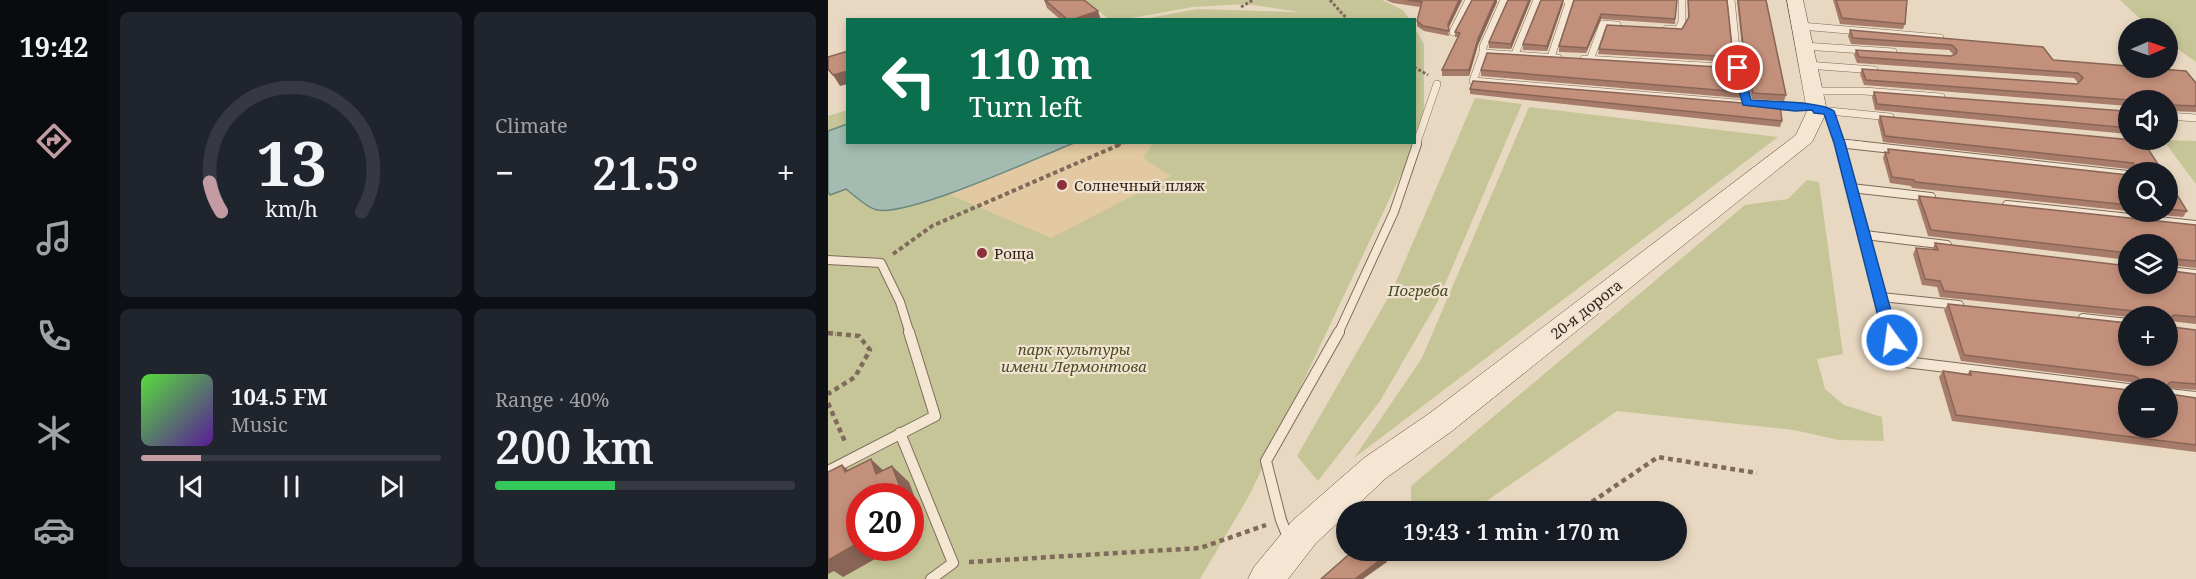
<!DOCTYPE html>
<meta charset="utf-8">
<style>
body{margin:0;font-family:"Noto Serif",serif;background:#20242c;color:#f1f3f6;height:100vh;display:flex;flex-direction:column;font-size:22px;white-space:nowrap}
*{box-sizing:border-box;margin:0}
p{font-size:20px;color:#9ea1a6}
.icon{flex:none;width:33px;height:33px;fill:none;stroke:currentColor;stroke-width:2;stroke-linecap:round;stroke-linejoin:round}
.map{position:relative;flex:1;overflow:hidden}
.sheet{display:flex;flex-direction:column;gap:12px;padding:12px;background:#0d0f14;width:720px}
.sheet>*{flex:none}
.banner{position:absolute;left:18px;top:18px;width:570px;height:126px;border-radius:0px;box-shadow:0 3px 9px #0003;background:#0b6e4f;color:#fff;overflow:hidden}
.needle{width:39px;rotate:88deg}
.fabs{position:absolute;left:1290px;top:18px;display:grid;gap:12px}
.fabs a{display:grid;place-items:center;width:60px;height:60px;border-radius:50%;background:#171b24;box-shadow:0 3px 9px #0003;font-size:30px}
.speed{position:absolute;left:18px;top:483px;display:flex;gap:12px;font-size:30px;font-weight:700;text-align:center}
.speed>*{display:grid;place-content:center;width:78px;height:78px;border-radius:50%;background:#171b24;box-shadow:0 3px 9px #0003;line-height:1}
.speed .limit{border:9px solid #d22;background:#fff;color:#111}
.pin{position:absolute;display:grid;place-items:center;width:51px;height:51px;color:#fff;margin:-26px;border:3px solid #fff;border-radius:50%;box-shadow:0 2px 6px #0007}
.me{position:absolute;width:66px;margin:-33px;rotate:346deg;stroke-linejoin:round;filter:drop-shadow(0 0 4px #0008)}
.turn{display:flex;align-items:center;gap:21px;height:126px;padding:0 24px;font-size:27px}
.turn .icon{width:78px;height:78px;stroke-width:2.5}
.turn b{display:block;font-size:42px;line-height:51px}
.big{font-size:45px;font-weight:600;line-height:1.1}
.sheet .card{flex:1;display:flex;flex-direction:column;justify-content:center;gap:9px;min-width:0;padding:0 21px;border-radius:9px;background:#20242c}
.sheet .dial{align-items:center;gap:0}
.dial svg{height:156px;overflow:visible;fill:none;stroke:#363941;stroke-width:7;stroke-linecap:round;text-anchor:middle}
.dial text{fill:#f1f3f6;stroke:none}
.song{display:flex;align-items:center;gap:18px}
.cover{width:72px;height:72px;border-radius:9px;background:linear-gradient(135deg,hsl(110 70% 55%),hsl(270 70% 35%))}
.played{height:6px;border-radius:3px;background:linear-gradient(90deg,#c29ca2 20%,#363941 20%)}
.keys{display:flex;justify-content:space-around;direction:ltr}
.heat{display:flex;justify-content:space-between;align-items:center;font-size:33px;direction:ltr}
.charge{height:9px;border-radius:4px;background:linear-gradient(90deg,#34c759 40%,#363941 0)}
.sheet .tiles{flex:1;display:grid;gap:12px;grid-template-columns:repeat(2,1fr)}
.trip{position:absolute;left:508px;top:501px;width:351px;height:60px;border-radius:30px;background:#171b24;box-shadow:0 3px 9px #0003;font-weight:600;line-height:60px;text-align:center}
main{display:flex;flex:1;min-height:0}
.menu{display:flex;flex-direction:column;width:108px;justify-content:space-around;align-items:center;background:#090b0e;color:#9ea1a6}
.menu .icon{width:42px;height:42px}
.menu .current{color:#c29ca2}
.menu b{font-size:27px;color:#f1f3f6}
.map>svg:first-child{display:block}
.green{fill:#c5c597;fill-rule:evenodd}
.sand{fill:#e2c9a1}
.water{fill:#a3bbb1;stroke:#6c887d;stroke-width:1.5}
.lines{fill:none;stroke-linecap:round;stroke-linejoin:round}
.service-far2-casing{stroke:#806a5b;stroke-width:8}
.service-far1-casing{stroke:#806a5b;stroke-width:10}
.service-casing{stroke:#806a5b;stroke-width:12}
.secondary-casing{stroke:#624b3e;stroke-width:1}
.path-far2{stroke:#806a5b;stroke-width:3;stroke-dasharray:3 2;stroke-linecap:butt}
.path-far1{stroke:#806a5b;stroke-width:4;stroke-dasharray:4.5 3;stroke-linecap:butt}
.path{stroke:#806a5b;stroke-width:4.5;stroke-dasharray:5 4;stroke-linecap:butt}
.service-far2{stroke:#f4e6d3;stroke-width:7}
.service-far1{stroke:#f4e6d3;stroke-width:8}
.service{stroke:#f4e6d3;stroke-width:10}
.secondary{fill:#f4e6d3;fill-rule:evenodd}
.wall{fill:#a87c6a}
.shaded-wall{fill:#886556}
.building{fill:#c3907b;stroke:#886556;stroke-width:1.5}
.route{fill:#1a73e8;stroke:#114b97;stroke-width:1.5}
.poi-dot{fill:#89313c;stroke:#f1e3d0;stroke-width:2}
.labels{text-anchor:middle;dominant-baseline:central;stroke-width:4.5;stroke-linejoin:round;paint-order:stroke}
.poi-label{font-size:15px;fill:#31251d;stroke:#f1e3d0;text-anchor:start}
.park-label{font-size:15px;font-style:italic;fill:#474c26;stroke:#f1e3d0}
.street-label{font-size:15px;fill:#31251d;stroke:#f1e3d0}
</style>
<main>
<nav class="menu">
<b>19:42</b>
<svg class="icon current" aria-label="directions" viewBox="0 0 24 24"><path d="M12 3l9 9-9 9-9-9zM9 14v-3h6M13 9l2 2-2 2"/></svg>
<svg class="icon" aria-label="music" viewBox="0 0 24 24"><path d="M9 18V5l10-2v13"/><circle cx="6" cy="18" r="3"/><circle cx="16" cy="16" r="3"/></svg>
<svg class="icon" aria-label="phone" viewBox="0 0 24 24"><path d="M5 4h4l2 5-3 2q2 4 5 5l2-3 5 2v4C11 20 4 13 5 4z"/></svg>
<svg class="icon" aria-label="climate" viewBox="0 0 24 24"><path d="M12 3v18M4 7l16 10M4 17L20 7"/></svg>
<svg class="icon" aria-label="car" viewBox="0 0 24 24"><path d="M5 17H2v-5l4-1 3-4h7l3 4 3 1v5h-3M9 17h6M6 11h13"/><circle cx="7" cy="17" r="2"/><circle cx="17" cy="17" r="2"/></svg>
</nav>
<section class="sheet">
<div class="tiles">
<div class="card dial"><svg viewBox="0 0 100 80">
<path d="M14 69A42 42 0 1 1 86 69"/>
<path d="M14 69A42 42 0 0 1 8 54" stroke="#c29ca2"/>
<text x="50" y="56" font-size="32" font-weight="700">13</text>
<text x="50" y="72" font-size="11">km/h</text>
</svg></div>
<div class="card"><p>Climate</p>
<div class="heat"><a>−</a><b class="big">21.5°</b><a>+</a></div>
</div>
<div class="card">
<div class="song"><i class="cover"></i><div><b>104.5 FM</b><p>Music</p></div></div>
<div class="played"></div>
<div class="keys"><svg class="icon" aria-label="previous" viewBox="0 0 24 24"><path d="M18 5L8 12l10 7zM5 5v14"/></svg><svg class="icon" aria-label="pause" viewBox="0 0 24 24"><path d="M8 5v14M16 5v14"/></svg><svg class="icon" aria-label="next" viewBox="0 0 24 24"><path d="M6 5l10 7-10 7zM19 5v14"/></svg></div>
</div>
<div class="card"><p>Range · 40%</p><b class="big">200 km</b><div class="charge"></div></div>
</div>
</section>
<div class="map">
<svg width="1368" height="579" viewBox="0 0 1368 579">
<rect width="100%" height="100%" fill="#e9d8c1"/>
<g class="green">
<polygon points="257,0 554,0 575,10 581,19 315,19 369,9 472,12 419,4 365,7 298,19 281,19"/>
<polygon points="1292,0 1368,0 1368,62 1340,42 1340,28 1322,28"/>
<path d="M587,29L596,44V126L422,494L372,579H0V116L19,110L20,142H586ZM32,496H82V548H32Z"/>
<polygon points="647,98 694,104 609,303 552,401 490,481 469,456 564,291"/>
<polygon points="701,107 950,137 526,458 594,358"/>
<polygon points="1335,140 1368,141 1368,184"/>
<polygon points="979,180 991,182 1015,354 989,359 997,389 1016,405 1054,417 1056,441 1011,440 966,430 789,411 644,511 583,511 583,486 917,205 960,199"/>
</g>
<polygon class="sand" points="246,143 325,143 315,158 343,176 223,238 120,194"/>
<path class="water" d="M19,124L20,142L246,143C208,158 83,216 49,210C39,208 26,195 18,189L2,195L0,191V131Z"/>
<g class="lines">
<defs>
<g id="service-far2">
<polyline points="903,0 910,68"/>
<polyline points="973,26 1112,38"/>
<polyline points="839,29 850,30 854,22 854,0"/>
<polyline points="625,32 641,0"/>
<polyline points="976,46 1065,52"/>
<polyline points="655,53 655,47 676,0"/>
<polyline points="687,54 709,0"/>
<polyline points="723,57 742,0 739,0"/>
<polyline points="730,58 655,53 645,81 944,106 989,107"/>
<polyline points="756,59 910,68 919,103"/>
<polyline points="762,60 775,24 789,25"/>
<polyline points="979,65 1046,70"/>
<polyline points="985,91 1036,91 1113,97"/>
<polyline points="989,111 1001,111 1013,145"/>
<polyline points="1001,111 1062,117"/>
<polyline points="1340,116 1368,118"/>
<polyline points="1306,140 1324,142"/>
<polyline points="1012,143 1032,145"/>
<polyline points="588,145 609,84"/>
</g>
<g id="service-far1">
<polyline points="1012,144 1062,334"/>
<polyline points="1019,144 1300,175"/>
<polyline points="1023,188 1103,197"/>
<polyline points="1179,205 1368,225"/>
<polyline points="1037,235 1119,245"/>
<polyline points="0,260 53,263 72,302 82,334"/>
<polyline points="1340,271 1368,274"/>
<polyline points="1053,297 1131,305"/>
<polyline points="1255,318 1300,323"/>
<polyline points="510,334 566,212 589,144"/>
</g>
<g id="service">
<polyline points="1061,332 1069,361 1300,389"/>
<polyline points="1340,394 1368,397"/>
<polyline points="72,433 125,563 103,579"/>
<polyline points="0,471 107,416 81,332"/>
<polyline points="461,540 453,520 438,461 511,332"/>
</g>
<polygon id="secondary" points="959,0 975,0 999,111 984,142 624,431 558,478 522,512 519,512 519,514 488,543 460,579 420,579 426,567 464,521 536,458 602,413 968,135 979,111"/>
</defs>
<use href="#service-far2" class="service-far2-casing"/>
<use href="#service-far1" class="service-far1-casing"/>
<use href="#service" class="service-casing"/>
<use href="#secondary" class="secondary-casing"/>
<g class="path-far2">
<polyline points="502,0 520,20"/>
<polyline points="413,7 425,0"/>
<polyline points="586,67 600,75"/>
<polyline points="290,145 297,142"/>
</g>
<g class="path-far1">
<polyline points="65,254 104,226 293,144"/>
<polyline points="0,333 8,334"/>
</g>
<g class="path">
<polyline points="0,333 31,336 42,350 27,377 0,394"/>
<polyline points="0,403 18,444"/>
<polyline points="749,512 830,457 929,473"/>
<polyline points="740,550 744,553"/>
<polyline points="141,562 372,548 438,525"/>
</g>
<use href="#service-far2" class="service-far2"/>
<use href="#service-far1" class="service-far1"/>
<use href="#service" class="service"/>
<use href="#secondary" class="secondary"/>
</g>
<g class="wall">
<polygon points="216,0 256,0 273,20 233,20 219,8"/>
<polygon points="558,0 634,0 620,29 621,36 596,31 589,26 589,21 592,7 565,3"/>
<polygon points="680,0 703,0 683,49 661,48 661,42"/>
<polygon points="746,0 847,19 847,24 773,19 758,53 731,52 731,46"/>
<polygon points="860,0 899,0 905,57 904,62 770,54 771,49 854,29 860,19"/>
<polygon points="909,0 938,0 958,95 956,101 924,99 916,67"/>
<polygon points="1005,0 1079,0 1077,24 1075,29 1012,24"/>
<polygon points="669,2 650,45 641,76 614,76 614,70 630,37 627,37 627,32"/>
<polygon points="735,4 719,51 695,50 695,44"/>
<polygon points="1022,30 1225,60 1368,83 1368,112 1340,111 1340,100 1300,100 1300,106 1036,85 1032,74 1034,69 1249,84 1250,83 1246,78 1029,63 1026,55 1028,50 1123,56 1126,55 1121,50 1023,44 1020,36"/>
<polygon points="653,70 913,92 912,98 653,76"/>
<polygon points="642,89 954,121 952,127 642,94"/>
<polygon points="1046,92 1300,117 1300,134 1047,110 1044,97"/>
<polygon points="1052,116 1315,141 1335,172 1304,172 1301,169 1055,142 1050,121"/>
<polygon points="1060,149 1300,175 1300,211 1084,188 1083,186 1062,183 1055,158 1057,152 1059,153"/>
<polygon points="1340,180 1359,211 1355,217 1302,212 1340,212"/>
<polygon points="1091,196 1368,225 1368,268 1341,265 1300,244 1300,260 1100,236 1089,201"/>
<polygon points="1107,243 1368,274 1368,324 1341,321 1340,316 1300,317 1112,297 1109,287 1094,285 1085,254 1088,248 1104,250"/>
<polygon points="1120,304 1300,323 1340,324 1344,327 1368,330 1368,390 1339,388 1307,388 1305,383 1301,382 1133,361 1116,310"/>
<polygon points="1115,371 1139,374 1142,371 1368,398 1368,452 1124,421 1111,377"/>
</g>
<g class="shaded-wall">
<polygon points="631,0 634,0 620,29 620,24"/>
<polygon points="667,0 669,0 669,2 650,45 641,76 641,70 650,39"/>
<polygon points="701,0 703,0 683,49 683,44"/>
<polygon points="735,0 735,4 719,51 719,46"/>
<polygon points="270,11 273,20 243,20"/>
<polygon points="773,14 773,19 758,53 759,48"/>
<polygon points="20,71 20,84 12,86 5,75"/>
<polygon points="43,459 60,475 48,474"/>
<polygon points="14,465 32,480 17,472"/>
<polygon points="64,466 81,482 90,506 82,509 82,496 61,496"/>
<polygon points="32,542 32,548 54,548 56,554 15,577 6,571 0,574 0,559"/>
<polygon points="557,556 559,562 535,579 527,579"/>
</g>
<g class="building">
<polygon points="217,0 256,0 270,11 243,20 240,20"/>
<polygon points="579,0 631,0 620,24 621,31 595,26 589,21 594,2"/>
<polygon points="644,0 667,0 650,39 641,70 614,70 632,33 627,32"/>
<polygon points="680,0 701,0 683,44 661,42"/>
<polygon points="713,0 735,0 719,46 695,44"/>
<polygon points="746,0 849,0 847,19 773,14 759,48 731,46"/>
<polygon points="860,0 899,0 905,57 771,49 779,25 854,29 861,17"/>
<polygon points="910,0 938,0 958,95 925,93 917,62"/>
<polygon points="1008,0 1079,0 1077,24 1014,18"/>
<polygon points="1022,30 1215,47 1225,60 1300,66 1300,68 1319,68 1358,71 1368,83 1368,106 1344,105 1340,106 1340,100 1301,100 1038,80 1034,69 1249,84 1255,78 1250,73 1031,57 1028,50 1123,56 1128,54 1129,50 1124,45 1025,38"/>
<polygon points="20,51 20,71 5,75 0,69 0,57"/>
<polygon points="659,53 907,68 913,92 653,70"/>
<polygon points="645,81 952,106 954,121 642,89"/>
<polygon points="1046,92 1296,111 1300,117 1300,128 1049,104"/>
<polygon points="1052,116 1315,141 1335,172 1309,172 1310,169 1305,163 1057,136"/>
<polygon points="1060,149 1300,175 1300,205 1087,182 1086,180 1064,177 1057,152 1061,153"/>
<polygon points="1340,180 1359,211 1340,209"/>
<polygon points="1091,196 1368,225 1368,261 1346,259 1340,263 1340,244 1300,244 1300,253 1103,230"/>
<polygon points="1107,243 1300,266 1300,284 1340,284 1340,268 1344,271 1368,274 1368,317 1346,315 1340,320 1340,316 1311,316 1311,315 1306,311 1116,291 1112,281 1097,279 1088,248 1110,250"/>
<polygon points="1120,304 1300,323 1300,356 1340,356 1340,322 1340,324 1344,327 1368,330 1368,384 1342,382 1338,387 1339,388 1310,388 1311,388 1313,383 1310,378 1306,376 1136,355"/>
<polygon points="1115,371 1143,375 1142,371 1300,390 1300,428 1340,428 1340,389 1342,394 1368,398 1368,445 1128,415"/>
<polygon points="43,459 48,474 64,466 73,490 61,496 32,496 32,542 0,560 0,472 14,465 17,472"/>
<polygon points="526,550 552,550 557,556 527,579 493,579"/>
</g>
<path class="route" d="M910,65L915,68L923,100C944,102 993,101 1006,111L1017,143L1071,340L1069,343H1059L1056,340L1006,143L996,114L986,113L984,110L967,111L915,105L905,68Z"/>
<g class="poi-dot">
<circle cx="234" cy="185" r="6"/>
<circle cx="154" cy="253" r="6"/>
</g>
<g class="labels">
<g class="poi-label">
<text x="246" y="185">Солнечный пляж</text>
<text x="166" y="253">Роща</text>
</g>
<g class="park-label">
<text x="590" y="290">Погреба</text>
<text x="246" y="349">парк культуры<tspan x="246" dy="17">имени Лермонтова</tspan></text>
</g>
<g class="street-label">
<text transform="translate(758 309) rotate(-38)">20-я дорога</text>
</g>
</g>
</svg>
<div class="fabs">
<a><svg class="needle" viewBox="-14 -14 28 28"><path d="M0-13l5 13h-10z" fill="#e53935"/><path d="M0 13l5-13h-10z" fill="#9ea1a6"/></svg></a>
<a><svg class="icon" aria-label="sound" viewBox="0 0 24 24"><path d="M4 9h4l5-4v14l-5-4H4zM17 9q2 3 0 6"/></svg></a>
<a><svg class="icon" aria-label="search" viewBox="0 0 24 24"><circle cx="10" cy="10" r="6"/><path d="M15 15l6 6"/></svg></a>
<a><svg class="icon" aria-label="layers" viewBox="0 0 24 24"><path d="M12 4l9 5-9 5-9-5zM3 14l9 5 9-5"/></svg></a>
<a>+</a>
<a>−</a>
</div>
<div class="speed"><div class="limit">20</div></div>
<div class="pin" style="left:910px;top:68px;background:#d93025"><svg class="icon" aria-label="arrive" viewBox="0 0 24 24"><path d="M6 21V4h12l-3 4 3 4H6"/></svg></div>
<svg class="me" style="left:1064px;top:340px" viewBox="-20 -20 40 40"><circle r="17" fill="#1a73e8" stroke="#fff" stroke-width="3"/><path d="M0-11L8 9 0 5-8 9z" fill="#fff"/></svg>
<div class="trip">19:43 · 1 min · 170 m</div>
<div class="banner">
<div class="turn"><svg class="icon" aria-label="left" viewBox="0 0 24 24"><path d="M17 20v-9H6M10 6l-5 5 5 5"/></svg><div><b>110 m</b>Turn left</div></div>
</div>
</div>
</main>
